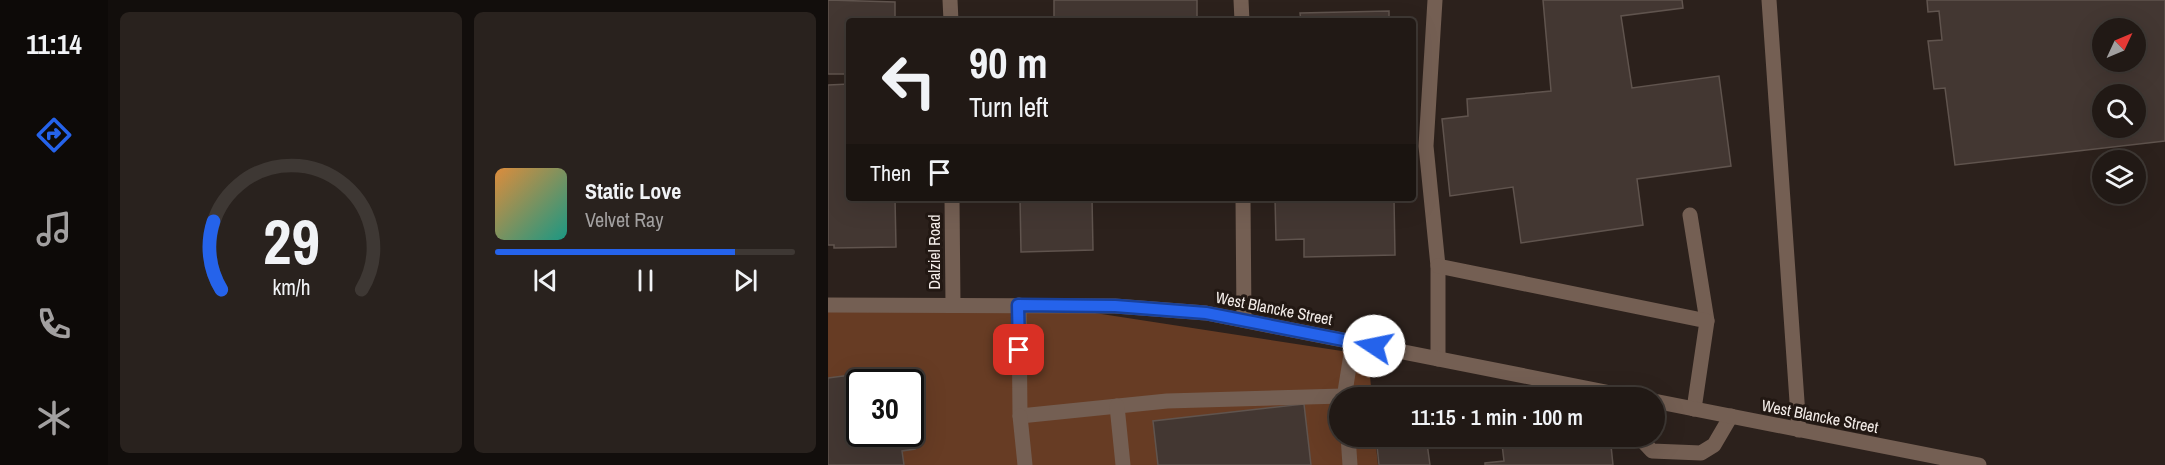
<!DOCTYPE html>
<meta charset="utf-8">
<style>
body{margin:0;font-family:"Archivo Narrow",sans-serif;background:#29221e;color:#f1f3f6;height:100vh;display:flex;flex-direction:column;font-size:22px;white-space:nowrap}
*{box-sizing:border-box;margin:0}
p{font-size:20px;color:#a2a0a0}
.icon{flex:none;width:33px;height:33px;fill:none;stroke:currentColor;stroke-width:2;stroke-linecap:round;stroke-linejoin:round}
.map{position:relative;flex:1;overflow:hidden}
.details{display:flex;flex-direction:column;gap:12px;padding:12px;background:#120e0c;width:720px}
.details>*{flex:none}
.banner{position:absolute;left:18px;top:18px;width:570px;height:183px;border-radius:6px;box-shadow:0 6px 24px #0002,0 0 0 2px #3e3834;background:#211915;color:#f1f3f6;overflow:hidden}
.needle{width:39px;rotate:46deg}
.tools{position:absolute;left:1264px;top:18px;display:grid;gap:12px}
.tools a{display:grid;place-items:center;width:54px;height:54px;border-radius:50%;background:#211915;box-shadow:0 6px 24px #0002,0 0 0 2px #3e3834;font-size:30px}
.speed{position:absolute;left:18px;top:369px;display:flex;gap:12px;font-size:30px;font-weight:700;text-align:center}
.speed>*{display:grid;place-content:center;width:78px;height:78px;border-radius:50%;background:#211915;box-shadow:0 6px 24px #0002,0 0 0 2px #3e3834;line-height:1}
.speed .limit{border:3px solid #111;border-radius:9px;background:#fff;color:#111}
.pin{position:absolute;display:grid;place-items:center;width:51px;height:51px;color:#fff;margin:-26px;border-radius:12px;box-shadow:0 3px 9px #0006}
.me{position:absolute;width:66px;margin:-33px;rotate:281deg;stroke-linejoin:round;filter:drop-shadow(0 0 4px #0008)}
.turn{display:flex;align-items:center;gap:21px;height:126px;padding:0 24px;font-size:27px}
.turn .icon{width:78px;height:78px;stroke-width:2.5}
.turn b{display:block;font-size:42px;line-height:51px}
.then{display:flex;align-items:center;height:57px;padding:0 24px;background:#0003;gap:12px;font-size:22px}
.details .widget{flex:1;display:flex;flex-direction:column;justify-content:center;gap:9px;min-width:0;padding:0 21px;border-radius:9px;background:#29221e}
.details .dial{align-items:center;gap:0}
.dial svg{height:156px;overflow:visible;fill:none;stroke:#3e3834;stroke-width:7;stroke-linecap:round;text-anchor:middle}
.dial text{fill:#f1f3f6;stroke:none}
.song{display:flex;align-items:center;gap:18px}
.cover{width:72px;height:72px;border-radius:9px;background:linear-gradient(135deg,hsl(30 70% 55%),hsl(170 70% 35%))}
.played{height:6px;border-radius:3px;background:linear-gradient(90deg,#2563eb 80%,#3e3834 80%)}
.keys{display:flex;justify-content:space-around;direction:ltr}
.details .tiles{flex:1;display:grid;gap:12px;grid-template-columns:repeat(2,1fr)}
.trip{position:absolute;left:501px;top:387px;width:336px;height:60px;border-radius:30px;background:#211915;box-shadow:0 6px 24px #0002,0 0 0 2px #3e3834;font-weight:600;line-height:60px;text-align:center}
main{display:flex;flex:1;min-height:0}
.tabs{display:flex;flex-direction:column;width:108px;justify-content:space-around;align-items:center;background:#0d0a08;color:#a2a0a0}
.tabs .icon{width:42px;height:42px}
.tabs .active{color:#2563eb}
.tabs b{font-size:27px;color:#f1f3f6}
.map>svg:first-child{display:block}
.green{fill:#673c24;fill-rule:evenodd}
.building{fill:#433732;stroke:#60544e;stroke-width:1.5;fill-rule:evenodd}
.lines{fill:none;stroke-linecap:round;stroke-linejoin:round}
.lane{stroke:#745f53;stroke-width:15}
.street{stroke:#745f53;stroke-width:15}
.route-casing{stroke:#184099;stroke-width:15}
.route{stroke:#2563eb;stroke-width:10}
.labels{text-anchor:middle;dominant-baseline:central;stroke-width:6;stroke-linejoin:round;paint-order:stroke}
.street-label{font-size:16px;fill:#f4ede9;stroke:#221813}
</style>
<main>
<nav class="tabs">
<b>11:14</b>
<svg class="icon active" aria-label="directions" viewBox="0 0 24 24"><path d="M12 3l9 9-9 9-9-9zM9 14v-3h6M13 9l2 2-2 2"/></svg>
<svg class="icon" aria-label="music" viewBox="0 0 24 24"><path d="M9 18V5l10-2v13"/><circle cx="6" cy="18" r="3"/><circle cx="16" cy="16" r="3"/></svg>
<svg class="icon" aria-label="phone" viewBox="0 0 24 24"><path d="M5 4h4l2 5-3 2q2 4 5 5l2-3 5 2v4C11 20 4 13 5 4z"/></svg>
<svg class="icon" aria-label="climate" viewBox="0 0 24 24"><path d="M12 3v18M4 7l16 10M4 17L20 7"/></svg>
</nav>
<section class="details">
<div class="tiles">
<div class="widget dial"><svg viewBox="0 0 100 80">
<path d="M14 69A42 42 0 1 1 86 69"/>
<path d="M14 69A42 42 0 0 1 10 34" stroke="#2563eb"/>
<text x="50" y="56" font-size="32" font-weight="700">29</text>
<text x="50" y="72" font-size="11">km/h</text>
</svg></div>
<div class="widget">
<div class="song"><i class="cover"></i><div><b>Static Love</b><p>Velvet Ray</p></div></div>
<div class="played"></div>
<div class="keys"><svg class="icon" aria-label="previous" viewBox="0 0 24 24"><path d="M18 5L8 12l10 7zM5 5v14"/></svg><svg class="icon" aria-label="pause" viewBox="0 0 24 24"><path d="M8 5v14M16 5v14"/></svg><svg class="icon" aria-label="next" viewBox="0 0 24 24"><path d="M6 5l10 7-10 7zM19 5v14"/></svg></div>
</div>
</div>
</section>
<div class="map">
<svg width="1337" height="465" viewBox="0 0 1337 465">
<rect width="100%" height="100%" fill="#2c211c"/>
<path class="green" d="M215,305L540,355L544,397L512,398V436L547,437L550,465H0V310ZM32,382H82V434H32Z"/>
<g class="building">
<polygon points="0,0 67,2 67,21 21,21 21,74 0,74"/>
<polygon points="226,0 369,0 369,17 226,19"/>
<polygon points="715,0 854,0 855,8 793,16 804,88 891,76 903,166 809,179 815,225 693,243 685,187 622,196 614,119 640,116 639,99 723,91"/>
<path d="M1099,0H1337V141L1127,165L1117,88L1106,89L1100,41L1114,40L1111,11L1100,12ZM1275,28H1308V62H1275ZM1275,94H1308V128H1275Z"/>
<polygon points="561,11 561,21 473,21 472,13"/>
<polygon points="21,84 21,198 67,198 68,247 6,248 6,245 0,245 0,85"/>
<polygon points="192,198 264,198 265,250 193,252"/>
<polygon points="447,198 566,198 567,255 476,257 476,239 448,240"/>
<polygon points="76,368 78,382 32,382 32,434 82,434 82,417 87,449 74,451 76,465 0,465 0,378"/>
<polygon points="593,392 594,398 544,398"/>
<polygon points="476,404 483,465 330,465 325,421"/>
<polygon points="548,436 598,436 602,465 551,465"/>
<polygon points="673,436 782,436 785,465 657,465 657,463 676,461"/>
</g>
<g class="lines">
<g class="lane">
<polyline points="413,0 414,21"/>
<polyline points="607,0 598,146 610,266 610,359"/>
<polyline points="941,0 971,430"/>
<polyline points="415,198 416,320"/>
<polyline points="862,215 879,321"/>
<polyline points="610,266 879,321 866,409"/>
<polyline points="191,305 192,416 339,401 515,396"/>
<polyline points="516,398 525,342"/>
<polyline points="289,406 295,465"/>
<polyline points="192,416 197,465"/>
<polyline points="520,436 522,465"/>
<polyline points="810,436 824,451 873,453 886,445 903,416"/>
</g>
<g class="street">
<polyline points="122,0 123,21"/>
<polyline points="124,198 125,305"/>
<polyline points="0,305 287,306 378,313 808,398"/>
<polyline points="826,401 1151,465"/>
</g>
</g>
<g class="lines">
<defs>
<polyline id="route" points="191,350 190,305 287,306 378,313 546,346"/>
</defs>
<use href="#route" class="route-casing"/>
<use href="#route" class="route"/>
</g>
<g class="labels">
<g class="street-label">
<text transform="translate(106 252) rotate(-90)">Dalziel Road</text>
<text transform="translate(446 308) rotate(11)">West Blancke Street</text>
<text transform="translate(992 416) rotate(11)">West Blancke Street</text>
</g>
</g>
</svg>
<div class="tools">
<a><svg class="needle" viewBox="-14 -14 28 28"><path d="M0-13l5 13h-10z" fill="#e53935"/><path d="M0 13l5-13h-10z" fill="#a2a0a0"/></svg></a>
<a><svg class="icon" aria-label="search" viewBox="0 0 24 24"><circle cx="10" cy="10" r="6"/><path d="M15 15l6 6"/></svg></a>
<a><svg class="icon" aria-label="layers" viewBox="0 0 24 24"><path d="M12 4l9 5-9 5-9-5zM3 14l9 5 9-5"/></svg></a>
</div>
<div class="speed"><div class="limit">30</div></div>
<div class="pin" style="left:191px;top:350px;background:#d93025"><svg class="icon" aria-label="arrive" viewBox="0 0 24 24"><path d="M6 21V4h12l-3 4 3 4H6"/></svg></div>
<svg class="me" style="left:546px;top:346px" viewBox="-20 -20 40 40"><circle r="19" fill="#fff"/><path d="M0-13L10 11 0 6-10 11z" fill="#2563eb"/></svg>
<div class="trip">11:15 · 1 min · 100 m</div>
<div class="banner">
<div class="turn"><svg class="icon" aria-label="left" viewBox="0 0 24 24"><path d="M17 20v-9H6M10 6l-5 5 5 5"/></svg><div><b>90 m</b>Turn left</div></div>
<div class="then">Then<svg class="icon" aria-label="arrive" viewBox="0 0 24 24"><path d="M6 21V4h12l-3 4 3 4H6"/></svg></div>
</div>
</div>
</main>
